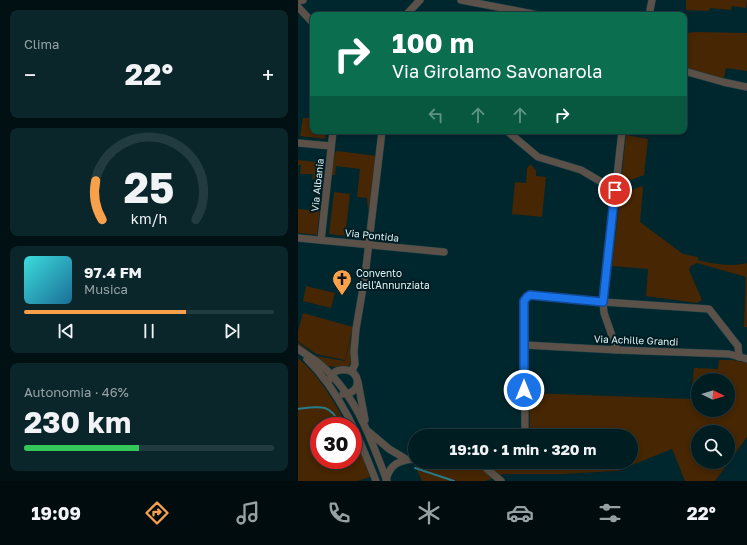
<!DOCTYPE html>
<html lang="it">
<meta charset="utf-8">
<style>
body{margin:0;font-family:"Golos Text",sans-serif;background:#0a262a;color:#f1f3f6;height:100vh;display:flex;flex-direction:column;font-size:15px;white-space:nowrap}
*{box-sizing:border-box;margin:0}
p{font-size:13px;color:#95a2a5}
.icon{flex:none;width:22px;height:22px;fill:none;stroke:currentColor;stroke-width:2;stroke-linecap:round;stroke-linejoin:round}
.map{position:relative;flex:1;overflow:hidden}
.sheet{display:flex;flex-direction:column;gap:10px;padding:10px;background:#001013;width:298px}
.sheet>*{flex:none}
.guide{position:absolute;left:12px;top:12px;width:377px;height:122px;border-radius:8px;box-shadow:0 2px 6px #0003,0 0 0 1px #223b40;background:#0b6e4f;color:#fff;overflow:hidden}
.needle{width:26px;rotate:95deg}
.tools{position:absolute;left:393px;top:373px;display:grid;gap:8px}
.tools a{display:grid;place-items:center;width:44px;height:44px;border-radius:50%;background:#001d22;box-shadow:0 2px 6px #0003,0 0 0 1px #223b40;font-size:20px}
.speed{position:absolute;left:12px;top:417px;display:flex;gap:8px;font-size:20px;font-weight:700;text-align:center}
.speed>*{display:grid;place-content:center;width:52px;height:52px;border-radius:50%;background:#001d22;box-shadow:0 2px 6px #0003,0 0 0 1px #223b40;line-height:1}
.speed .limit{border:6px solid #d22;background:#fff;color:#111}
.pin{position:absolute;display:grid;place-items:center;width:34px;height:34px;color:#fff;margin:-17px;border:2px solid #fff;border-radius:50%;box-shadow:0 1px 4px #0007}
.me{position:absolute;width:44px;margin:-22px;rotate:0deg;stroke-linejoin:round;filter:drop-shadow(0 0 3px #0008)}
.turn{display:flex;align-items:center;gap:14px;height:84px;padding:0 16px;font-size:18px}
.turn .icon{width:52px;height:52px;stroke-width:2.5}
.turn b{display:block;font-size:28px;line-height:34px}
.lanes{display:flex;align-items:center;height:38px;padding:0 16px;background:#0003;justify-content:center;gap:20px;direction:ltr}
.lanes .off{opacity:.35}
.big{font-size:30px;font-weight:700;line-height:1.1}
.sheet .widget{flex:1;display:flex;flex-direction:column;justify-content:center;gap:6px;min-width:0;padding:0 14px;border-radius:8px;background:#0a262a}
.sheet .dial{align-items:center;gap:0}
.dial svg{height:104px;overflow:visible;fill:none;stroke:#223b40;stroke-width:7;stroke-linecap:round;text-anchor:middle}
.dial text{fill:#f1f3f6;stroke:none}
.song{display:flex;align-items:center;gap:12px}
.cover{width:48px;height:48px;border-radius:6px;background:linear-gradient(135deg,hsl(180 70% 55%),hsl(200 70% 35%))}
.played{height:4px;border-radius:2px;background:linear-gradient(90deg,#f8a14a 65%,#223b40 65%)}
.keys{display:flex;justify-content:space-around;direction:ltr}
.heat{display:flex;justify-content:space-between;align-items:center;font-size:22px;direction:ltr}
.charge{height:6px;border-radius:3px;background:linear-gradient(90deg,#34c759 46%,#223b40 0)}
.trip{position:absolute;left:110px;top:429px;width:230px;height:40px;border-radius:20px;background:#001d22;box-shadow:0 2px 6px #0003,0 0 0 1px #223b40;font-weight:700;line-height:40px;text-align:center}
.tabs{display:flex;height:64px;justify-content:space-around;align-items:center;background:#000c0e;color:#95a2a5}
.tabs .icon{width:28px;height:28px}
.tabs .current{color:#f8a14a}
.tabs b{font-size:18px;color:#f1f3f6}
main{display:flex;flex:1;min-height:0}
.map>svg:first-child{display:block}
.green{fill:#462603;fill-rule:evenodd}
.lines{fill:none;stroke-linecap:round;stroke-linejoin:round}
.stream{stroke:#287c8c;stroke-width:2}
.minor-casing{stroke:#1f434a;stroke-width:8}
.minor{stroke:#5b5148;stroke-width:7}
.route-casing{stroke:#114b97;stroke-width:10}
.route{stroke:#1a73e8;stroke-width:7}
.labels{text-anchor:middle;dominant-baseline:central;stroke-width:4;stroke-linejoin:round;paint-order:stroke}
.street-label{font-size:10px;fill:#def2f6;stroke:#011c22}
.poi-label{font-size:10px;fill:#def2f6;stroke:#011c22;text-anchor:start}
</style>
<main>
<section class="sheet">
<div class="widget"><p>Clima</p>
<div class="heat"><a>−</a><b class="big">22°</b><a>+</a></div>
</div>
<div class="widget dial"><svg viewBox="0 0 100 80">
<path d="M14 69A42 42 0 1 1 86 69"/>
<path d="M14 69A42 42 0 0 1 9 39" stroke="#f8a14a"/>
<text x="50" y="56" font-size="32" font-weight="700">25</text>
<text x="50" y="72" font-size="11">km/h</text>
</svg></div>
<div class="widget">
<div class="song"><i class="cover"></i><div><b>97.4 FM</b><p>Musica</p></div></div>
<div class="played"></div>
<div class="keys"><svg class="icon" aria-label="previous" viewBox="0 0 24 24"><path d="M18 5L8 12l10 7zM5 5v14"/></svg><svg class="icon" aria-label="pause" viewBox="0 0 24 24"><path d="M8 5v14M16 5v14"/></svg><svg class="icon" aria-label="next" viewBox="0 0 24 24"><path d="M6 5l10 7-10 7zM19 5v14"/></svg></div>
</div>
<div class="widget"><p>Autonomia · 46%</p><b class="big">230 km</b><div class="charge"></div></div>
</section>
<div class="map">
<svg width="449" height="481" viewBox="0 0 449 481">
<rect width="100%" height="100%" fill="#00272e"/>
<g class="green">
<polygon points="388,0 449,0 448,8 434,6 433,10 412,8 411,11 388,10"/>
<polygon points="398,32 449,33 449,71 428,68 426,78 414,76 386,67 386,33"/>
<polygon points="14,109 15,109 15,131 29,131 27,139 2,136 5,118 12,118"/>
<polygon points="328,135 350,139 346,175 327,182 323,181"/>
<polygon points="39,151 79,156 70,212 69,198 59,197 62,169 38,166 37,175 33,175 35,154"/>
<polygon points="0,160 27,163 25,180 14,179 15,174 2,174 3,165 0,165"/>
<polygon points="233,164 238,171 238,176 248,177 244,217 214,214 217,182 228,183 229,168"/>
<path d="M343,186L345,188L342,222L385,254L400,257V260C416,264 433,267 449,263V327H446L448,277L399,263L393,266L391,270L404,300L399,303L348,296L350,269L314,266L322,195Z"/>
<polygon points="36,192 52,194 47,236 31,234"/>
<polygon points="15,198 23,199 19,235 0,233 0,209 12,210 12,206 14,206"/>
<polygon points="8,286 37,293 33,308 5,301"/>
<polygon points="5,313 55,327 47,360 18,354 0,341 0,331"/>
<polygon points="55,331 54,361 51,366 37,367 29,366 0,345 0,342 17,356 47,361"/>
<path d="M0,358C21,375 37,402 49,426H21V460H55V438L67,459L74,476L60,481H0Z"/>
<path d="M421,360H435L449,363V437L417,481H387L374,449L319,471L264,474H205L188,481H124L119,470V464L146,462H333V436H232L231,393L393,399L396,368L420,369ZM400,380H430V410H400ZM400,432H430V462H400Z"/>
</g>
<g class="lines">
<g class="stream">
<path d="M0,409C21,406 34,403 42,426"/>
<polyline points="117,468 156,481"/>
</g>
<defs>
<g id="minor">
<polyline points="163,0 240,15"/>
<polyline points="0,1 5,0"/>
<polyline points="0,7 15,23"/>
<polyline points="108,15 122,0"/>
<polyline points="351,15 354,0"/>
<polyline points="386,71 425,82 449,87"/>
<polyline points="209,131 240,157 283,170 317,190"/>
<polyline points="0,143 33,146"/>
<polyline points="0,238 146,252"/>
<polyline points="23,240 35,131"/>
<polyline points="226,345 319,350 431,354 449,359"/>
<path d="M0,349C6,353 12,357 18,361C57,391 72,437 89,481"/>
<polyline points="319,350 306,313 305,302 324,131"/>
<path d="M9,359C43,393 61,437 78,481"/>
<polyline points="54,371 57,364 56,352 58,329 67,276 84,131"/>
<path d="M32,379C34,374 37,370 43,370C63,367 66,394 45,394"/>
<polyline points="60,382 67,420"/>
<polyline points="71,432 91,449 108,459"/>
<polyline points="227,436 226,301 229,297 232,295 305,302 411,309 440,346 441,357"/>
<polyline points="184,462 189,469 203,481"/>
<path d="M88,480C92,464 101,460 117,459"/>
</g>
</defs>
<use href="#minor" class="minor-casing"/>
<use href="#minor" class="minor"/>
</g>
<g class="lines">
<defs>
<polyline id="route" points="226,390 226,301 229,297 232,295 305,302 317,190"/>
</defs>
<use href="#route" class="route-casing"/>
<use href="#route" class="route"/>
</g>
<defs>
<symbol id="church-pin" viewBox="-11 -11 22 30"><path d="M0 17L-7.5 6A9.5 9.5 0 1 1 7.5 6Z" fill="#f8a14a" stroke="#011c22"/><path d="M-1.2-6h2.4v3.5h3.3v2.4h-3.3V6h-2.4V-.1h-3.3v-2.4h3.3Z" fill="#111"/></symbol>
</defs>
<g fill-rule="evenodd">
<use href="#church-pin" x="33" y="268" width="22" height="30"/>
</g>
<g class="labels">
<g class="street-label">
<text transform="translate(19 185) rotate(-84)">Via Albania</text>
<text transform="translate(74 235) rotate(6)">Via Pontida</text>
<text transform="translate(338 340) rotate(2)">Via Achille Grandi</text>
</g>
<g class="poi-label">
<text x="58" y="273">Convento<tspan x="58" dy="12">dell'Annunziata</tspan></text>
</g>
</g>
</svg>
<div class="tools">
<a><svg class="needle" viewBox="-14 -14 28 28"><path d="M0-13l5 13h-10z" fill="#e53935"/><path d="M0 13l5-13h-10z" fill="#95a2a5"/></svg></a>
<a><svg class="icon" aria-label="search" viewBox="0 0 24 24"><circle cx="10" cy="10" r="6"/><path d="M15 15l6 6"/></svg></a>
</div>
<div class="speed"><div class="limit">30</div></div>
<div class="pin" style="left:317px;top:190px;background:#d93025"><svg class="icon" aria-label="arrive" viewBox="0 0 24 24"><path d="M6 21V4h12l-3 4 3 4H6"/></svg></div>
<svg class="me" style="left:226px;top:390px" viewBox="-20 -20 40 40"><circle r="17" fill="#1a73e8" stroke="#fff" stroke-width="3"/><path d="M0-11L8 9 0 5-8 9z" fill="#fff"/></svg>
<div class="trip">19:10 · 1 min · 320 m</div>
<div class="guide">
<div class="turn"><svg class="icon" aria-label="right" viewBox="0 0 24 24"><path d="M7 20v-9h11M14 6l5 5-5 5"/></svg><div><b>100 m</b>Via Girolamo Savonarola</div></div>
<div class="lanes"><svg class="icon off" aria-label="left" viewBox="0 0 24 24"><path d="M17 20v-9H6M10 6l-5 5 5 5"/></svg><svg class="icon off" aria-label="ahead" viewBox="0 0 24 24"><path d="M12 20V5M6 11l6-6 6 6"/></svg><svg class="icon off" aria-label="ahead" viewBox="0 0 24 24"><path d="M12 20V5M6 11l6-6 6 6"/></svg><svg class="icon" aria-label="right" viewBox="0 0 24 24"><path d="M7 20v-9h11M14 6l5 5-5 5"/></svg></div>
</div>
</div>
</main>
<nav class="tabs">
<b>19:09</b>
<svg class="icon current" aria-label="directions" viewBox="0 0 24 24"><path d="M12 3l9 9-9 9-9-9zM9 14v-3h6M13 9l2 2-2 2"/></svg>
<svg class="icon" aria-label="music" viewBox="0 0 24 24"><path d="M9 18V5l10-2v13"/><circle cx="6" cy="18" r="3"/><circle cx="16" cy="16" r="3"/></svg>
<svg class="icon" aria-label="phone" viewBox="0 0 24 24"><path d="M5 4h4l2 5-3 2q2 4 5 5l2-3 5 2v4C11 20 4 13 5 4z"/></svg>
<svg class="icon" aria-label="climate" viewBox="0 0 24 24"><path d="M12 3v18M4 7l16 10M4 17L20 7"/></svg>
<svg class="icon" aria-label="car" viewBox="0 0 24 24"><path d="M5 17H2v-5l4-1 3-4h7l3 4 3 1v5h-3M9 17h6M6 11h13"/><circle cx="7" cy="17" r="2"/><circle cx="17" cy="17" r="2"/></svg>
<svg class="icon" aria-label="filters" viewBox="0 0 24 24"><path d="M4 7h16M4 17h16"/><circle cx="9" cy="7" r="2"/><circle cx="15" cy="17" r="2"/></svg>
<b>22°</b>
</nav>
